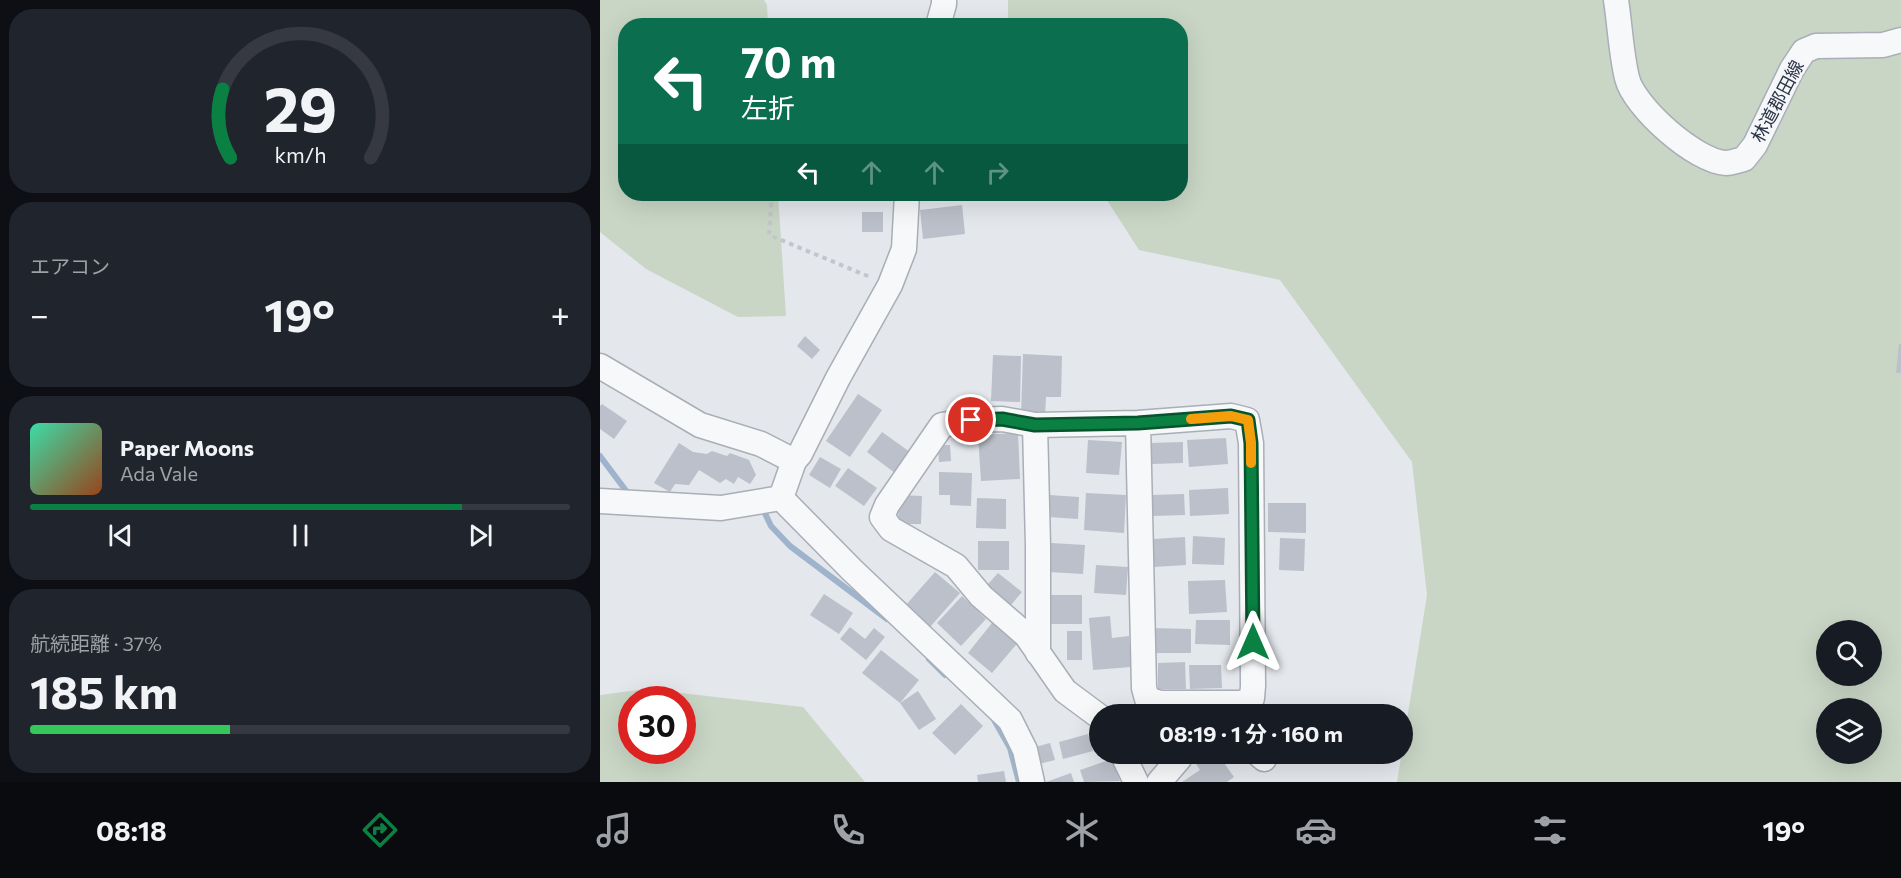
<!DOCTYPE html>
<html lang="ja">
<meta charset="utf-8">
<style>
body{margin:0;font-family:Commissioner,"Noto Sans JP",sans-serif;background:#20242c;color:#f1f3f6;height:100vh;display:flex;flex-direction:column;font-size:22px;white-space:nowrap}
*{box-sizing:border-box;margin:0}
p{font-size:20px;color:#9ea1a6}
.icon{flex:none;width:33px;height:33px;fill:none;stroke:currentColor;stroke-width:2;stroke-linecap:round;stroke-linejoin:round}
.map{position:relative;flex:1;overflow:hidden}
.drawer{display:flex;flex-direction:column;gap:9px;padding:9px;background:#0d0f14;width:600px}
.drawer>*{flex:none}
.guide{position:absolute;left:18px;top:18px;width:570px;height:183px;border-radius:24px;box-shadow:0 6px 24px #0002;background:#0b6e4f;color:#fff;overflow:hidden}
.tools{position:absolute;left:1216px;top:620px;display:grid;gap:12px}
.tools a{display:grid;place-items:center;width:66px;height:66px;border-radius:50%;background:#171b24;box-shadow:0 6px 24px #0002;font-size:30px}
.speed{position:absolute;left:18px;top:686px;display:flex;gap:12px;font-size:30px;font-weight:700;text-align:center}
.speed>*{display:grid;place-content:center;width:78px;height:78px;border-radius:50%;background:#171b24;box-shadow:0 6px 24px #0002;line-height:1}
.speed .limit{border:9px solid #d22;background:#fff;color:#111}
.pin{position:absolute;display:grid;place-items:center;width:51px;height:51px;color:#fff;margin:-26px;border:3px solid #fff;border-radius:50%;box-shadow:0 2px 6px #0007}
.me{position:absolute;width:66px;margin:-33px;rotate:0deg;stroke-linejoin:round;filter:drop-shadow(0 0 4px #0008)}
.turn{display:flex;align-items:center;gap:21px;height:126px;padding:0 24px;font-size:27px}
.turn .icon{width:78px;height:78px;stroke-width:2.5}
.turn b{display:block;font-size:42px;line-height:51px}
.lanes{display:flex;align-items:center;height:57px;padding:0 24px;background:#0003;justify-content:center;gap:30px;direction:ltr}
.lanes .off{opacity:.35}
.big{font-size:45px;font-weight:700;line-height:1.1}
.drawer .card{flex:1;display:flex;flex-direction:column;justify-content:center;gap:9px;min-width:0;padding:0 21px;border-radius:24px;background:#20242c}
.drawer .dial{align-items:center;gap:0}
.dial svg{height:156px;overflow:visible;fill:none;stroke:#363941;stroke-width:7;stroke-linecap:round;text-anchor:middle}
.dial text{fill:#f1f3f6;stroke:none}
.song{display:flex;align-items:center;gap:18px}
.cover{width:72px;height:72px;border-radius:9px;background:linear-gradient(135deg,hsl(160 70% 55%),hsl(20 70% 35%))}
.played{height:6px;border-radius:3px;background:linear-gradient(90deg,#0b8043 80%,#363941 80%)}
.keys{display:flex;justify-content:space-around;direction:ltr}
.heat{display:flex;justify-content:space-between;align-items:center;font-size:33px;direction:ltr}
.charge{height:9px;border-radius:4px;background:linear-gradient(90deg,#34c759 37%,#363941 0)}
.trip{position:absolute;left:489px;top:704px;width:324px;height:60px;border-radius:30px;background:#171b24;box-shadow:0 6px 24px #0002;font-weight:700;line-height:60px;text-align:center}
.menu{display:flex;height:96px;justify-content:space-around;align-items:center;background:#090b0e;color:#9ea1a6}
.menu .icon{width:42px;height:42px}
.menu .active{color:#0b8043}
.menu b{font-size:27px;color:#f1f3f6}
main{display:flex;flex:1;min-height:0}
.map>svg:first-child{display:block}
.green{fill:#c9d6c5;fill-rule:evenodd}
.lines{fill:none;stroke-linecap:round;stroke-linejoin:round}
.stream{stroke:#9fb4cc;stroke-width:6}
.building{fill:#bbc0ca}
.minor-casing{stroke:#a9aeb7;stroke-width:27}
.path{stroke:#c2c5cb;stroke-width:4;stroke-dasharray:4.5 4.5;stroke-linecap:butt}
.minor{stroke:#f7f8fa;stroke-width:24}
.route-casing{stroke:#07532c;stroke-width:15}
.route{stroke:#0b8043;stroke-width:10}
.slow{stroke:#f59e0b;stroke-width:10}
.labels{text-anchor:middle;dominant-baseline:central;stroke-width:5;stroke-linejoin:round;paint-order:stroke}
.street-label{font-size:18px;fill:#2b3445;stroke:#f4f6f9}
</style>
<main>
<section class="drawer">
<div class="card dial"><svg viewBox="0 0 100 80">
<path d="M14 69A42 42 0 1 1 86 69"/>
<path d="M14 69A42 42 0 0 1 10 34" stroke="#0b8043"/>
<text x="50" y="56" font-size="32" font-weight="700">29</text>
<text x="50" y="72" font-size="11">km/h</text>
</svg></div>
<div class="card"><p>エアコン</p>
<div class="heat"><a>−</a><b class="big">19°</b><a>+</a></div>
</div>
<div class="card">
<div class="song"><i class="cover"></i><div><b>Paper Moons</b><p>Ada Vale</p></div></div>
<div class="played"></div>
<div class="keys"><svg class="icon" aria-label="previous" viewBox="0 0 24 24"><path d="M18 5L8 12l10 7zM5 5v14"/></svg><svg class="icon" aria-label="pause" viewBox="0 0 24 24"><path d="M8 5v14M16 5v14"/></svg><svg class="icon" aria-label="next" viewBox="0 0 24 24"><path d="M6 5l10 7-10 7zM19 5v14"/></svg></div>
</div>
<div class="card"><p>航続距離 · 37%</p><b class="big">185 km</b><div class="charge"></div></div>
</section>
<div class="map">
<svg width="1301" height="782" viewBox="0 0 1301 782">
<rect width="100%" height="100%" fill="#e4e7ec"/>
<g class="green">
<polygon points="0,0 164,0 167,5 168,25 26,26 26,194 178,194 186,316 138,317 46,269 0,232"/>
<path d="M408,0H1301V782H797L827,595L812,462L680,280L539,250L503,194H580V26H408ZM1227,630H1272V675H1227ZM1227,708H1272V753H1227Z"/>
<path d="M46,689L203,707L265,782H0V695ZM32,699H82V750H32Z"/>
</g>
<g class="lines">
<g class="stream">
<polyline points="0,456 30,496"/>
<polyline points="162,507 171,526 190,546 287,619"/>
<polyline points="329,659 345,675"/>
<polyline points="393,718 410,748 419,782"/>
</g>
</g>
<g class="building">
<polygon points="362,205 365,234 323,239 320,210"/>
<rect x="262" y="212" width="21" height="20"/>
<polygon points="205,336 220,350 212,359 197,346"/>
<polygon points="1299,344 1301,344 1301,373 1296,373"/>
<polygon points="423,354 462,356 461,397 446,397 445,417 421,416"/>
<polygon points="393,355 421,356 420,402 391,401"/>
<polygon points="258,394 282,410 250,457 226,441"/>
<polygon points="2,404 27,421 14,439 0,429 0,406"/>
<polygon points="282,432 310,452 295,473 267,452"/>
<polygon points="418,433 420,479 381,481 378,435"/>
<polygon points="626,438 628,464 589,467 587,440"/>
<polygon points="488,440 522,442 519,475 486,473"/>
<polygon points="583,442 583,463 551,464 550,443"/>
<polygon points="79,443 93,452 107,454 112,451 127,456 130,453 149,460 156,475 150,484 138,477 134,484 126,479 120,483 99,470 89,485 75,484 70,492 54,483"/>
<polygon points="338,445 350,445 351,461 339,462"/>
<polygon points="220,457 241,469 230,488 209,475"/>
<polygon points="248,468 277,488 264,506 235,486"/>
<polygon points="339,472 372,473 371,506 350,505 350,495 339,495"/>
<polygon points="628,488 629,514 590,516 589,490"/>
<polygon points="486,493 526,495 524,533 484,530"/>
<polygon points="584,494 585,515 553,516 552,495"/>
<polygon points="299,495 322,496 321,524 298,524"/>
<polygon points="449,495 479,497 478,519 448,517"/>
<polygon points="377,498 406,499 406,529 376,528"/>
<polygon points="668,503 706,503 706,533 668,532"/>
<polygon points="593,536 625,538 624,565 592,564"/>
<polygon points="585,537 586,565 554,567 553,539"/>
<polygon points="680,538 705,539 704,571 679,570"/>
<rect x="378" y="541" width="31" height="29"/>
<polygon points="451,543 485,545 483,574 449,572"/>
<polygon points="496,565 528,567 526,595 494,593"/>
<polygon points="335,572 360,593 330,627 305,606"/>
<polygon points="398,573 422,592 405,612 381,592"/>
<polygon points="625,580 627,612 589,614 588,581"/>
<polygon points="224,594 253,613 239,634 210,615"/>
<polygon points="451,595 482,595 482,624 450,624"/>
<polygon points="362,596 386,619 361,646 337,623"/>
<polygon points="510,616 512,638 529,636 531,667 493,670 489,618"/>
<polygon points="396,618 421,639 392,673 368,653"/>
<polygon points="596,620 630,620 630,645 595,644"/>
<polygon points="250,627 265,639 274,628 285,637 266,660 240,639"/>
<polygon points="552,628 591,629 591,653 552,653"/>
<rect x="467" y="631" width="15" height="29"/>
<polygon points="281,650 319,680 300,703 262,673"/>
<polygon points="585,662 586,689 558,689 558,663"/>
<polygon points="589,665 621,665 622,688 590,689"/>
<polygon points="318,691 336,719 319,730 300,703"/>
<polygon points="361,704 383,726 355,755 332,733"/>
<polygon points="488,734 493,751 463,759 459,742"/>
<polygon points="450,743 455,760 439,764 435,747"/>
<polygon points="608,753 617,753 634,777 627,782 582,782 600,770 595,762"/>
<polygon points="512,759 520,781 484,782 480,770"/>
<polygon points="404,771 406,782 378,782 377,775"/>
<polygon points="471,773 474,782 446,782"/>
</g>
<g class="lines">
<defs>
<g id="minor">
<path d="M1016,0C1020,26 1021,53 1027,78C1034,107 1096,162 1126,163C1132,163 1139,160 1144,159L1155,145L1192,69L1204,51L1216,46L1283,45L1301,40"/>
<polyline points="338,26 344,4 344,0"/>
<polyline points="0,366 100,425 161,444 194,461"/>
<polyline points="435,425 438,546 438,653"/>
<polyline points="181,498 252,570 410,720 425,750 432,782"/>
<polyline points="181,498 194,461 200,454 238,378 290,285 304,249 307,194"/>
<polyline points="0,501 121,508 181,498"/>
<polyline points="500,717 465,691 426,635 381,596 356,566 291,529 282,517 287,505 342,425 371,420 402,419 435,425 538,423 631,416 647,420 651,443 653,686 652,698 642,703 560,703 547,699 544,688 538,423"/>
<polyline points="522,753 536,782"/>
<polyline points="657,753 664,759"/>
<polyline points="559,782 579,759 582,753"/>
</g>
</defs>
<use href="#minor" class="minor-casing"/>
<polyline class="path" points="172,194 169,235 270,277"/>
<use href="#minor" class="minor"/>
</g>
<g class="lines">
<defs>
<polyline id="route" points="371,420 402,419 435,425 538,423 631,416 648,420 651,443 653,642"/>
</defs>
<use href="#route" class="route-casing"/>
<use href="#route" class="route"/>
<polyline class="slow" points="591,419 631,416 648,420 651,443 651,463"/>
</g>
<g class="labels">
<g class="street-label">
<text transform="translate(1177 101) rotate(-62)">林道郡田線</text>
</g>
</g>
</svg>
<div class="tools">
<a><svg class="icon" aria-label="search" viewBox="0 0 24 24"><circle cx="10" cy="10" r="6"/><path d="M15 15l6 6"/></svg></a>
<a><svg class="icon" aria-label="layers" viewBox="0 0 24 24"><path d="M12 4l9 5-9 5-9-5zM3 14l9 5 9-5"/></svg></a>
</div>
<div class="speed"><div class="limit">30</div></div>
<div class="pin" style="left:371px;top:420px;background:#d93025"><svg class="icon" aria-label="arrive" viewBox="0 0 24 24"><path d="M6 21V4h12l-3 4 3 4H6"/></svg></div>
<svg class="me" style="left:653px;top:642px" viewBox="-20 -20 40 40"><path d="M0-17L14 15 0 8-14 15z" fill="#0b8043" stroke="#fff" stroke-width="4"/></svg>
<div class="trip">08:19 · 1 分 · 160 m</div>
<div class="guide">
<div class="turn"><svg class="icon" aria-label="left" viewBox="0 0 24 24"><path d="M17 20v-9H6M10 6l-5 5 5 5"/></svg><div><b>70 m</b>左折</div></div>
<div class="lanes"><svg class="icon" aria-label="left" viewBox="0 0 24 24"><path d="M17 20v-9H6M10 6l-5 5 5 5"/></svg><svg class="icon off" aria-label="ahead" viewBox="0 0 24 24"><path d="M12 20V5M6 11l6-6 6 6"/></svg><svg class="icon off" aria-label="ahead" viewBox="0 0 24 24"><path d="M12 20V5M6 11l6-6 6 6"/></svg><svg class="icon off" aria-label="right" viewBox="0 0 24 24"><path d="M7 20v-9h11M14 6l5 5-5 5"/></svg></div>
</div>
</div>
</main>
<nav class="menu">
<b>08:18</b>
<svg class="icon active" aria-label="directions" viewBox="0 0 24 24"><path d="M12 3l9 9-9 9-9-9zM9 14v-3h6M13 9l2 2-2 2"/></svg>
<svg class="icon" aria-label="music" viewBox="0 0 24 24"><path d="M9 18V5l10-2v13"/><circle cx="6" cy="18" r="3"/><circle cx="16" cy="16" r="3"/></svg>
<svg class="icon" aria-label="phone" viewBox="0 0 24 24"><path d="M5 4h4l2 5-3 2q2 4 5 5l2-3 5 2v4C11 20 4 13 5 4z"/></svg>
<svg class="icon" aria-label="climate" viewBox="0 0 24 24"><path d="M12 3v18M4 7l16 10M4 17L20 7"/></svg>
<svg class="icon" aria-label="car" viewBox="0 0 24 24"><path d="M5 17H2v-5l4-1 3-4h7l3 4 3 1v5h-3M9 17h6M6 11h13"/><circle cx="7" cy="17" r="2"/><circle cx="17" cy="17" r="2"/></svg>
<svg class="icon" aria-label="filters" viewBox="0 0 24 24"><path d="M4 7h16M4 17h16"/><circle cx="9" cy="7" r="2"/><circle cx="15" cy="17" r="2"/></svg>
<b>19°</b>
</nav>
